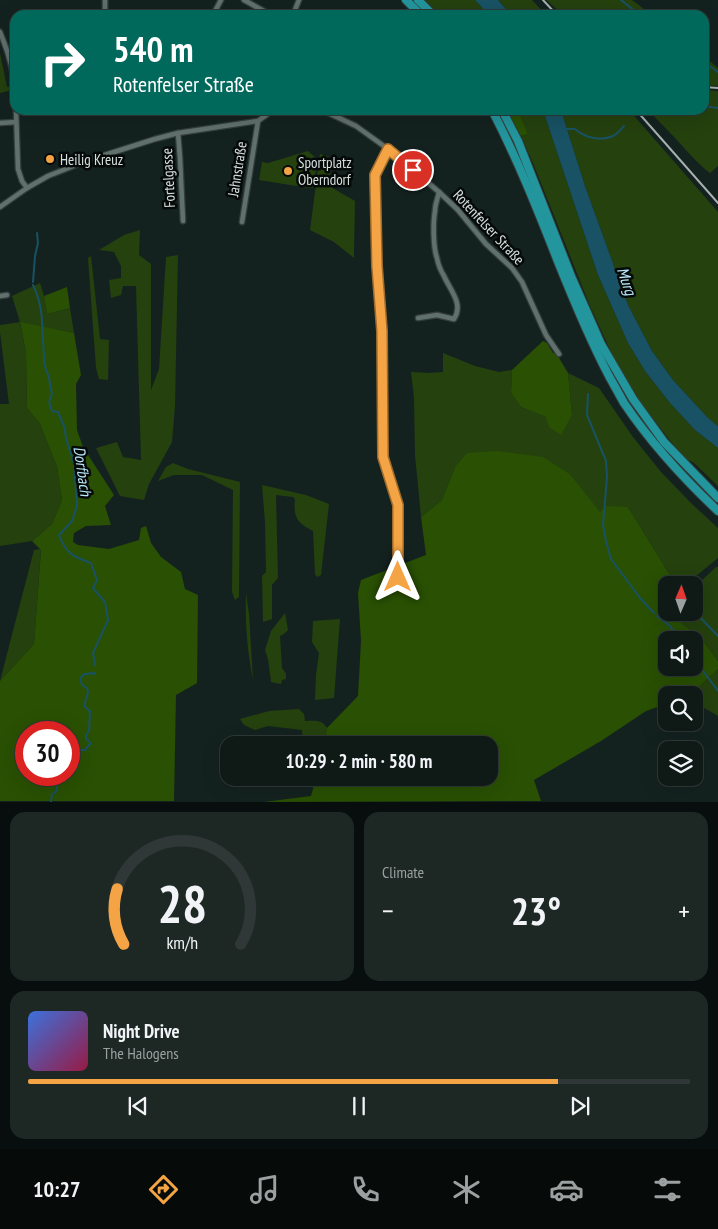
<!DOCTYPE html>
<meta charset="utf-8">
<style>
body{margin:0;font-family:"PT Sans Narrow",sans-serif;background:#1d2724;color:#f1f3f6;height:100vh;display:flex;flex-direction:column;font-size:19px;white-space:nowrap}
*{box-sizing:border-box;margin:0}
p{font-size:16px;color:#9ba1a1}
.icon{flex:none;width:28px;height:28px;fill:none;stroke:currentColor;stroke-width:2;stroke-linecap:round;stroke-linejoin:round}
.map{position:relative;height:802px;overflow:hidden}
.details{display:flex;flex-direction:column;gap:10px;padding:10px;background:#080e0d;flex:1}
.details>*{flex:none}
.top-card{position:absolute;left:10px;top:10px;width:699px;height:105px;border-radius:15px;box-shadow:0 5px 20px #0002,0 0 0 1px #2f3836;background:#00695c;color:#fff;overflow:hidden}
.needle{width:32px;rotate:2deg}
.fabs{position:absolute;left:658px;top:576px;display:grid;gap:10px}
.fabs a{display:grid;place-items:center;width:45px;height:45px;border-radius:10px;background:#0f1a17;box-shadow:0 5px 20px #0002,0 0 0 1px #2f3836;font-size:25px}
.speed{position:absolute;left:15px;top:721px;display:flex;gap:10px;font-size:25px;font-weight:700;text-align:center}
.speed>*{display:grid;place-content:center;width:65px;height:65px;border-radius:50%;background:#0f1a17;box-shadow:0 5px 20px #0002,0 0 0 1px #2f3836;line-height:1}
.speed .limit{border:8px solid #d22;background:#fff;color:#111}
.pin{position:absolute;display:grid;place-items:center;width:42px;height:42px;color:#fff;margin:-21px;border:2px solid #fff;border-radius:50%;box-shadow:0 1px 5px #0007}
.me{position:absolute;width:55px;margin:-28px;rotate:0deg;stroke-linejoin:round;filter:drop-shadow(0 0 4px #0008)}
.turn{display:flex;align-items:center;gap:18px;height:105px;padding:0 20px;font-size:22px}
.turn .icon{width:65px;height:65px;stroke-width:2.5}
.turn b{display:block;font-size:35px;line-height:42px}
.big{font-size:38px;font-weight:700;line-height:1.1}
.details .tile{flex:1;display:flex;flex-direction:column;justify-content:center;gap:8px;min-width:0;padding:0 18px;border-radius:15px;background:#1d2724}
.details .dial{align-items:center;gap:0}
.dial svg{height:130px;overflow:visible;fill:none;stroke:#2f3836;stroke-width:7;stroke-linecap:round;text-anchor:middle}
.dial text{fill:#f1f3f6;stroke:none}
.song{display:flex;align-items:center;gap:15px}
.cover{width:60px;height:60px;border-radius:8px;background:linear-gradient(135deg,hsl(220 70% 55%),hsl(340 70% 35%))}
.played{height:5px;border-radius:2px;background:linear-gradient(90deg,#f4a444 80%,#2f3836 80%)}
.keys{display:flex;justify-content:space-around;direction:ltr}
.heat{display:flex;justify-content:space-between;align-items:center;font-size:28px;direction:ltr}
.details .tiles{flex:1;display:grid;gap:10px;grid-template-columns:1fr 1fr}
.tile:last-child{grid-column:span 2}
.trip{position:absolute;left:220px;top:736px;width:278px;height:50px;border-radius:15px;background:#0f1a17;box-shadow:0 5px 20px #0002,0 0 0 1px #2f3836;font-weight:700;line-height:50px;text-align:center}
.menu{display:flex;height:80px;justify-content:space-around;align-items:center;background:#060a09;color:#9ba1a1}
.menu .icon{width:35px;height:35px}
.menu .selected{color:#f4a444}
.menu b{font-size:22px;color:#f1f3f6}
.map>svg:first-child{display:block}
.green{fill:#25410e}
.forest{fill:#295003;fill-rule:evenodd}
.water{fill:#185264}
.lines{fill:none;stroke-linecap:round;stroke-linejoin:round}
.stream{stroke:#185264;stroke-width:2}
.street-casing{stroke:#343e3c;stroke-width:7}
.highway-casing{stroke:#343e3c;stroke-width:10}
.street{stroke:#60706c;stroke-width:4.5}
.highway{stroke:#23959c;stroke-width:8}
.rail{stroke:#a7b1af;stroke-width:2}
.route-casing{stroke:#9f6b2c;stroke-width:12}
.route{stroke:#f4a444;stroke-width:9}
.poi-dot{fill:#f4a444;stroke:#050a09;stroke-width:2}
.labels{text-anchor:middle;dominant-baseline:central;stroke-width:5;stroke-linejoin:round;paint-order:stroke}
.poi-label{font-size:15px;fill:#d7e0de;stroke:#050a09;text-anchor:start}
.street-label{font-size:15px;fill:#d7e0de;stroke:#050a09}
.water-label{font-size:16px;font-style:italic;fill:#baeafd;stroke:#050a09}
</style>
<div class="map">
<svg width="718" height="802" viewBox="0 0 718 802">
<rect width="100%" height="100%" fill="#14221f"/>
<g class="green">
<polygon points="425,0 475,0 489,15 440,15"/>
<polygon points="498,0 532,0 546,15 511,15"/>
<polygon points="546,0 632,0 652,15 564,15"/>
<polygon points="0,53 7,87 12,86 12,90 0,93"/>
<polygon points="704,56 718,68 718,86 704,85"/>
<path d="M704,90L718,91V166L710,173C697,163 687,151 676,139C667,129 657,120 648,110H704Z"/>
<polygon points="518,110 543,110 598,275 628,343 645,371 670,403 695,430 718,448 718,486 694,463 683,457 641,403 617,365 590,306 535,168 521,136 528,134"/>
<polygon points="561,110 629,110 718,212 718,426 708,418 673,380 652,351 628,305 585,186"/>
<polygon points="308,151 317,159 314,187 309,188 259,180 262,162 268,163"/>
<polygon points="320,154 329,157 328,161 333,163 330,174 329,186 355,201 354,250 354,258 334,242 310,230"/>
<polygon points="140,230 139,255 151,264 151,390 159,369 166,257 178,255 175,406 172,442 149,484 144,500 120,496 96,448 117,442 123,457 141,460 136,286 123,286 121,295 111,298 109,280 121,278 121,266 114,252 99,250 124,235"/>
<polygon points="91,256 100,339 109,340 108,380 99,379 96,368 88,258"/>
<polygon points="40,283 44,296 47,314 70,308 74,333 20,323 26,353 27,408 40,424 57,467 62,500 52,524 32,541 0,546 0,404 9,404 0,332 0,325 20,322 12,296"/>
<polygon points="443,353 475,366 499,372 512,370 511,393 521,407 546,417 572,415 568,373 599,388 633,437 661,472 692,504 718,528 718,558 685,585 676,585 628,507 600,513 571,475 455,467 442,500 421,517 415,455 414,398 411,372 428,373 443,372"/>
<polygon points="173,463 188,469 240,482 239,597 235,600 232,592 233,490 202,475 174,475 158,481 166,467"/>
<path d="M262,485L306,495L329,504L321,575L317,577L315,574L313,531C297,523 293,517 295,499L293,497L276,495L278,578L272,585V619L263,622L262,576L266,572L265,522Z"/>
<polygon points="41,549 34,644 0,681 34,550"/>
<polygon points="716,567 718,567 718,661 700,637 672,617 675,613 694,612 694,590 699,588 698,584"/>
<path d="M246,593L249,614L253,680C247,650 245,622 246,593Z"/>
<polygon points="285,613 288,630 284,634 280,636 282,668 286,674 286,679 282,680 281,684 271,682 268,659 265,650 271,631"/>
<polygon points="340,619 334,698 315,700 316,675 319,653 312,642 313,621"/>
<polygon points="718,669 718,716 694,702 694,695 690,695"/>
<path d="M299,709L304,714L305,721C314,721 322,719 327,728L323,745H303L302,730L268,726L255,730L244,725L240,719L269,711Z"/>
</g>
<g class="forest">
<polygon points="507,110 518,110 528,134 521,136"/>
<polygon points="67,287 70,308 47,314 44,296"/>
<path d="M20,322L74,333L81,375L76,384L77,430L83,447L114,495L105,506L111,525L86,526L74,533L73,542L78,545L109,549L139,540L141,528L146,526L151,543L161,557L181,572L185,589L198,595L197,683L176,695L174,801H0V681L34,644L41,550L32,541L52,524L62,500L57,467L40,424L27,408L26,353ZM69,732V775H26V732Z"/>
<polygon points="543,341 547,343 553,353 556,353 568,373 572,415 561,435 549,427 546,417 521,407 511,393 512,370"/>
<path d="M497,451L543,457L571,475L600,512L606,506L628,507L676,585H666V612L669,613L673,617L700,637L718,661V669L690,695H666V704L646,711L601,741L534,780L541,801L264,802L311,796L316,778H489V745H323L327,728L358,696L361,641L358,593L361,580L426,555L421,517L442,500L455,467L467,453ZM666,640H694V668H666Z"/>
</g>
<g class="water">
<polygon points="475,0 498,0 511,15 489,15"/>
<polygon points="543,110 561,110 585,186 628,305 652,351 673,380 708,418 718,426 718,448 695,430 670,403 645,371 628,343 598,275"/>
</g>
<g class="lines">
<g class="stream">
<polyline points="621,0 640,15"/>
<polyline points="704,62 718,72"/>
<polyline points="704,106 718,108"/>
<path d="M566,129H575C585,138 602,142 615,135C618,133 621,129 624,126"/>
<polyline points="33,282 35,256 38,243 37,233"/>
<path d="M33,285C46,310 41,339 45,366C46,370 48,374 49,378C50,383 50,388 52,393C49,403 48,400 52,411L58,412L64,426L67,442L74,463L77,506L72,521L59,535C66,554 74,557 91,563L97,580L93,588L105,602L108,620L93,653L95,665"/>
<polyline points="588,394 587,415 606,461 607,477 603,525 606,541 611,559 640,598 654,613"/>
<polyline points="694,611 718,636"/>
<polyline points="657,616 670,626 679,640"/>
<polyline points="658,617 666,612"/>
<polyline points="694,659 718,691"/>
<path d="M69,761L71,754L78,750H85L90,744V742L86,739V735L89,731L90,711L84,706L88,693L87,688L82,685C80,680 80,677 84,674H88L90,673L94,674L95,673"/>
<polyline points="51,802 52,794 57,791 56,779 58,775"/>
</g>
<defs>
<g id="street">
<polyline points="105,0 105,15"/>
<polyline points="244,0 271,15"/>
<polyline points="213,15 221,0"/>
<polyline points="293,15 299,0"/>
<path d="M0,32C8,51 14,70 15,91"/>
<polyline points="16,110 18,169 22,181 27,188"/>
<polyline points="322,110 356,126 388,149 439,192 458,210 486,244 512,268 522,282 546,335 559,354"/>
<polyline points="0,123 16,122"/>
<polyline points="178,133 180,158 183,221"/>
<polyline points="388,149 375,175 377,266 382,331 383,457 398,505 399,577"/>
<polyline points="0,207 27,188 48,176 86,161 155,139 178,133 258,121 265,116 272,110"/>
<polyline points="242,222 258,121"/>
<polyline points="0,296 7,295"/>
<path d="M418,318L437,315L454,319C464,304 450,290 444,276C441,271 438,264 437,258C433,247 433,222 435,211C435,204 438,198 439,192"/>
</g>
<g id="highway">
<polyline points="406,0 421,15"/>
<polyline points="418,0 433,15"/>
<path d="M492,110C517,158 537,208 557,259C573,299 589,338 609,376C614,385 619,394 624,403C651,443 683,478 718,511"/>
<polyline points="502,110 518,141 571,276 601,344 633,399 664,442 718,498"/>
</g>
</defs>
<use href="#street" class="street-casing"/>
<use href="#highway" class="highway-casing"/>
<use href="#street" class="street"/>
<use href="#highway" class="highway"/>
<g class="rail">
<polyline points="543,0 557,15"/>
<polyline points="704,87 718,88"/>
<polyline points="636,110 718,203"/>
</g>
</g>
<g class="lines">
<defs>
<polyline id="route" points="398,577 398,505 383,457 382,331 377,266 375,175 388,149 413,170"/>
</defs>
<use href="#route" class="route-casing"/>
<use href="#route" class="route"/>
</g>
<g class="poi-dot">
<circle cx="50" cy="159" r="5"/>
<circle cx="288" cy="171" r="5"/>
</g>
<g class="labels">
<g class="poi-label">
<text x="60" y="159">Heilig Kreuz</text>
<text x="298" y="162">Sportplatz<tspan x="298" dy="17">Oberndorf</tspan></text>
</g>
<g class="street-label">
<text transform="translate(237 169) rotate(-81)">Jahnstraße</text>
<text transform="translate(168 178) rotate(-93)">Fortelgasse</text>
<text transform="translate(489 227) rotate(47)">Rotenfelser Straße</text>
</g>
<g class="water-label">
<text transform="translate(627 281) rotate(71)">Murg</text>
<text transform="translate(83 471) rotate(82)">Dorfbach</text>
</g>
</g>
</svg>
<div class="fabs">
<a><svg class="needle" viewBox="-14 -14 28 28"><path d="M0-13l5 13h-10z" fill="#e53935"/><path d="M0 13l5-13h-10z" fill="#9ba1a1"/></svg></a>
<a><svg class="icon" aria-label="sound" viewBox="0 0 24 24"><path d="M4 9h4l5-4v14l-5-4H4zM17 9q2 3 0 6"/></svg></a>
<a><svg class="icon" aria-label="search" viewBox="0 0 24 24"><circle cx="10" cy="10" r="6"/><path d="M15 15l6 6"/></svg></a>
<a><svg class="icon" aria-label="layers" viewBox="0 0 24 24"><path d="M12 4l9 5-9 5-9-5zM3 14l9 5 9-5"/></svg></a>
</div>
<div class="speed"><div class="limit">30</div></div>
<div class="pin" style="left:413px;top:170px;background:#d93025"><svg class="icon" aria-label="arrive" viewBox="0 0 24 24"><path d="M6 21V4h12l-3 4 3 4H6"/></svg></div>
<svg class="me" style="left:398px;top:577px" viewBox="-20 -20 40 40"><path d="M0-17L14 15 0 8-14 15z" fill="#f4a444" stroke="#fff" stroke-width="4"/></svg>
<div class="trip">10:29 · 2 min · 580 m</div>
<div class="top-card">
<div class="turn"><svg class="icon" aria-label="right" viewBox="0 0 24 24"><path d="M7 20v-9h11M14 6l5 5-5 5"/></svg><div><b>540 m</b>Rotenfelser Straße</div></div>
</div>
</div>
<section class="details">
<div class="tiles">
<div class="tile dial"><svg viewBox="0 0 100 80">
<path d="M14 69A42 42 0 1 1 86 69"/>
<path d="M14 69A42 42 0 0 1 10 35" stroke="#f4a444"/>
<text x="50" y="56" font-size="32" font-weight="700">28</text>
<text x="50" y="72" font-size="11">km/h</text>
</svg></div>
<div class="tile"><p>Climate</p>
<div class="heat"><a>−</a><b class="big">23°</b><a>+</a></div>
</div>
<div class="tile">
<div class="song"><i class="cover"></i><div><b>Night Drive</b><p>The Halogens</p></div></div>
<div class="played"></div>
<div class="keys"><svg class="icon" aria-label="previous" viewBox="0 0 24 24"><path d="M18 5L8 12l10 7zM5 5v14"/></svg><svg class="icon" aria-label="pause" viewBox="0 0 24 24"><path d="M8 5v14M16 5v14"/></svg><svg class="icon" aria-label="next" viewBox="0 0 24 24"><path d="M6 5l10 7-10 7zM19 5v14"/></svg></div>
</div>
</div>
</section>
<nav class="menu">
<b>10:27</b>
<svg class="icon selected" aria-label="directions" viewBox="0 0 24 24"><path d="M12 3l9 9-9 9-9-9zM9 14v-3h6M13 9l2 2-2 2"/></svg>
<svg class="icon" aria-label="music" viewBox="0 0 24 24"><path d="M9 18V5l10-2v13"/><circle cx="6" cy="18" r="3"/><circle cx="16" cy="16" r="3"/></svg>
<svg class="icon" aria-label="phone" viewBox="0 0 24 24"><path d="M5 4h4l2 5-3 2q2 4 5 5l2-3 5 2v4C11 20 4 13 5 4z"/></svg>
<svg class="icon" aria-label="climate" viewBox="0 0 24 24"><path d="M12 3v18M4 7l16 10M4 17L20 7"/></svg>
<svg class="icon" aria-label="car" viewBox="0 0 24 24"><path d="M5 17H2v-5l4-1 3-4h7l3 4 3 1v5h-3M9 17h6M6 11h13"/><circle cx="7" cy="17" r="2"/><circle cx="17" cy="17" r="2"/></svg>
<svg class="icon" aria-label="filters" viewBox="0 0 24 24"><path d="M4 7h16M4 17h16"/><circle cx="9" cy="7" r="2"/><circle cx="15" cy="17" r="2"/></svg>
</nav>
